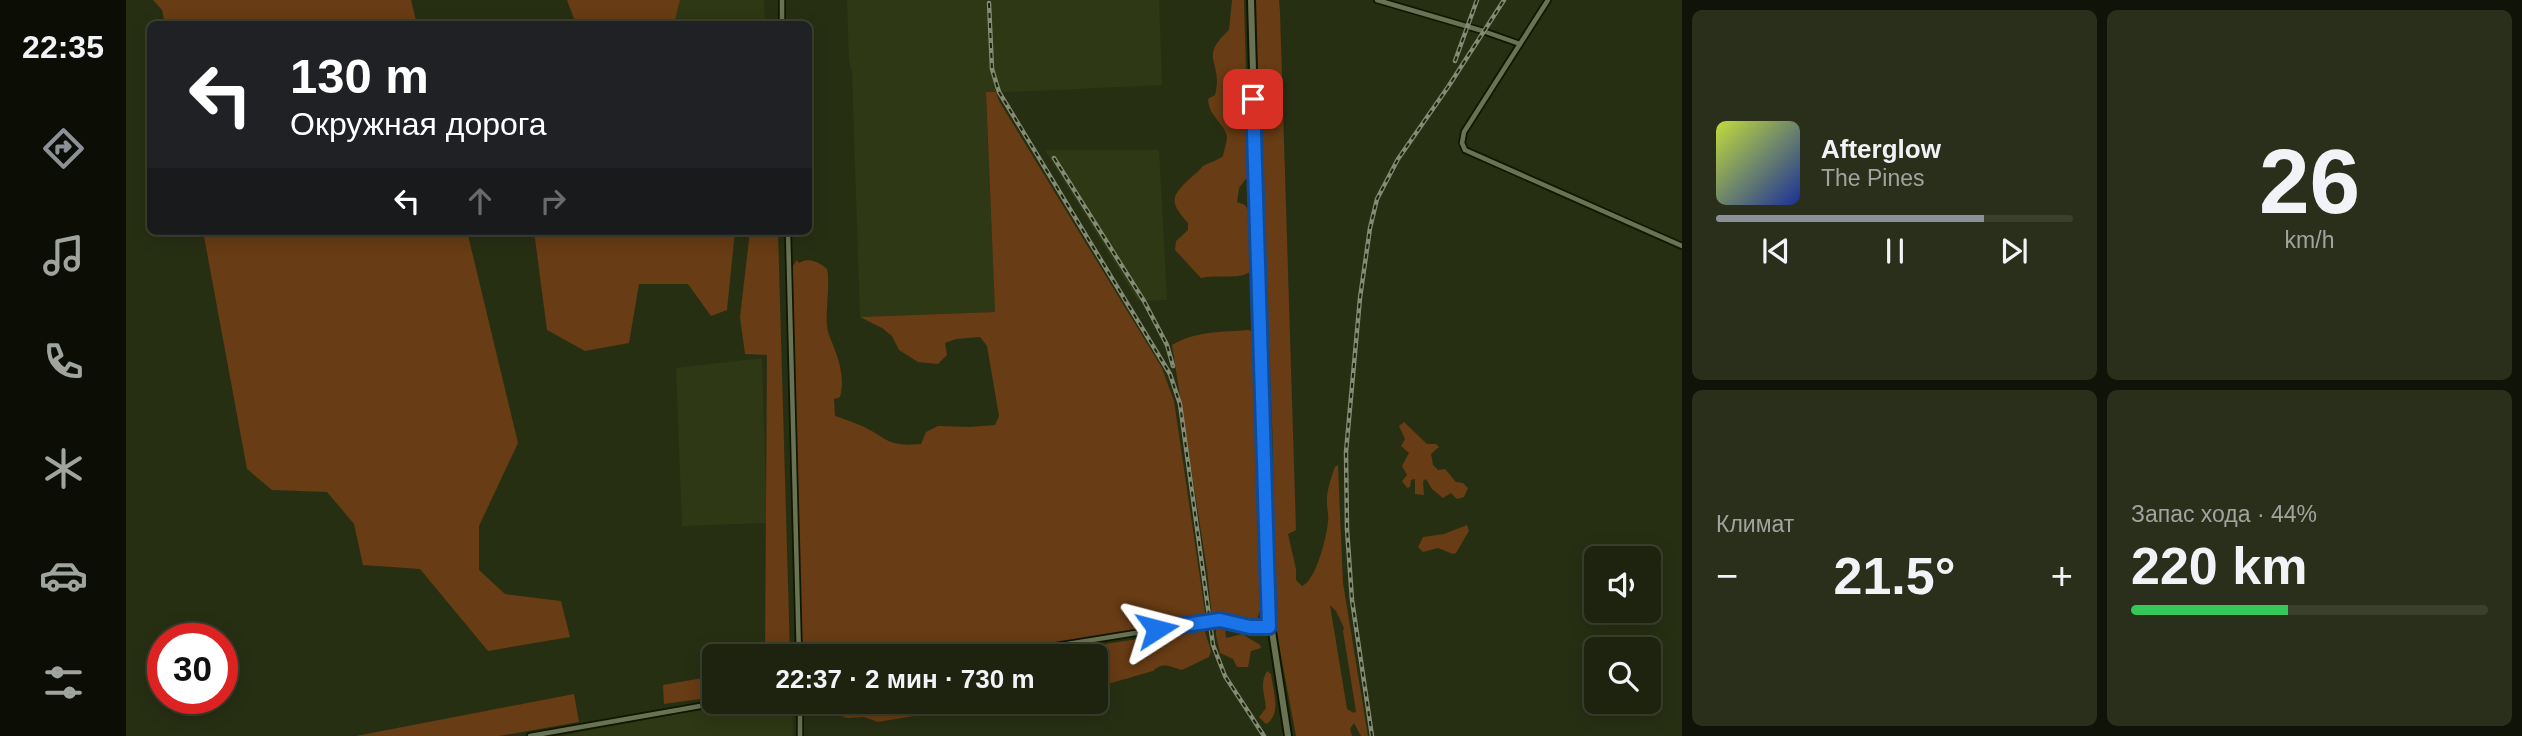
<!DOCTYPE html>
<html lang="ru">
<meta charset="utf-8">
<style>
body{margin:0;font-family:Helvetica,sans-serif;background:#2a2f1c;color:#f1f3f6;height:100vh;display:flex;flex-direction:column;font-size:26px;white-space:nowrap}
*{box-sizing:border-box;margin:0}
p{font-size:23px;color:#a0a49e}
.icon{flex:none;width:38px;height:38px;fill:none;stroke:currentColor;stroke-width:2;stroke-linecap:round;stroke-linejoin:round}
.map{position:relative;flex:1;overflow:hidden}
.drawer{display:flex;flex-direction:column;gap:10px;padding:10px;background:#101308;width:840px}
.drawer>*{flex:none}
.banner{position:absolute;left:21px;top:21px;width:665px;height:214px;border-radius:10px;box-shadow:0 4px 18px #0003,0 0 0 2px #3b402e;background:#202124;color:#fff;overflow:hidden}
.buttons{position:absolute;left:1458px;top:546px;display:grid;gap:14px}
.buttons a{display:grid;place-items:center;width:77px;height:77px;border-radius:10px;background:#1d230e;box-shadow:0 4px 18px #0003,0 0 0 2px #3b402e;font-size:35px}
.speed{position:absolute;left:21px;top:623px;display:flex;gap:14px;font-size:35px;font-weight:700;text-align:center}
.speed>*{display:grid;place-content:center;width:91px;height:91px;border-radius:50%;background:#1d230e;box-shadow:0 4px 18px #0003,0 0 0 2px #3b402e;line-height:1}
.speed .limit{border:10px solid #d22;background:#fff;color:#111}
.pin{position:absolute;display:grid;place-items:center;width:60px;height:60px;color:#fff;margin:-30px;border-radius:14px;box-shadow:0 4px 10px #0006}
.me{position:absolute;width:77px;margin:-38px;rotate:81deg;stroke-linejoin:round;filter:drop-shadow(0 0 5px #0008)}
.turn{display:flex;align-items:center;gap:24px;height:147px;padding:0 28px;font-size:32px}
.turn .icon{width:91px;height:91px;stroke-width:2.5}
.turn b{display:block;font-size:49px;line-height:60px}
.lanes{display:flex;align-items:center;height:66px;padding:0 28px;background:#0003;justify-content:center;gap:35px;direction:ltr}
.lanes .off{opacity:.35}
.big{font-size:52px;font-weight:700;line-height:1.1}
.drawer .tile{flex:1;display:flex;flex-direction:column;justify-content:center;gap:10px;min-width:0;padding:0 24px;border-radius:10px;background:#2a2f1c}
.drawer .dial{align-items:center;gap:0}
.dial b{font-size:91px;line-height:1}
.song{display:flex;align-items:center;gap:21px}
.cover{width:84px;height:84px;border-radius:10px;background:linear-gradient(135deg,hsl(70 70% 55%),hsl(230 70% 35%))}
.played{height:7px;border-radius:4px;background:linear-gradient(90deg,#8c9099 75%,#3b402e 75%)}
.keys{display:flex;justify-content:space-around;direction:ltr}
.heat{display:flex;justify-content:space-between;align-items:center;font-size:38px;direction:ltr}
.charge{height:10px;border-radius:5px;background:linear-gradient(90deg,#34c759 44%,#3b402e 0)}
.drawer .tiles{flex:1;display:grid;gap:10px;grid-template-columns:repeat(2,1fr)}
.trip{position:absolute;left:576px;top:644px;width:406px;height:70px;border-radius:10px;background:#1d230e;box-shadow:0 4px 18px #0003,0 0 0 2px #3b402e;font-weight:700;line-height:70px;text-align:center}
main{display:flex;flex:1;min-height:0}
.tab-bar{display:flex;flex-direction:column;width:126px;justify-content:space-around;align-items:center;background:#0c0e06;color:#a0a49e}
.tab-bar .icon{width:49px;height:49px}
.tab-bar .selected{color:#8c9099}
.tab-bar b{font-size:32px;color:#f1f3f6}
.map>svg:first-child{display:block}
.built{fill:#2e3814}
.green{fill:#683c14;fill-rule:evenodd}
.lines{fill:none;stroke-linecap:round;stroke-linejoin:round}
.minor-casing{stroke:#101700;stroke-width:8}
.secondary-casing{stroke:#101700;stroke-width:10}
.minor{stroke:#697354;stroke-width:4.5}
.secondary{stroke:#697354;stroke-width:6}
.rail-casing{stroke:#848b75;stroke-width:4.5}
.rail{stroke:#1d2509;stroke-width:2;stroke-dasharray:5;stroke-linecap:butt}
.route-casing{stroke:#114b97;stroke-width:18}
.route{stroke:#1a73e8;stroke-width:12}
</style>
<main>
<nav class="tab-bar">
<b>22:35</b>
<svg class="icon selected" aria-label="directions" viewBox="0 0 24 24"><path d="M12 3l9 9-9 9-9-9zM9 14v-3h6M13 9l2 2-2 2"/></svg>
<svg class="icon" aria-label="music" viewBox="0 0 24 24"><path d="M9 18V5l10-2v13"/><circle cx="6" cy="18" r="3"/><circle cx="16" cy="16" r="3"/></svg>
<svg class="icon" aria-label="phone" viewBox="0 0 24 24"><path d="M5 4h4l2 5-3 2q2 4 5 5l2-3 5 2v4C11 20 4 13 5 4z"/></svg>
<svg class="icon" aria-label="climate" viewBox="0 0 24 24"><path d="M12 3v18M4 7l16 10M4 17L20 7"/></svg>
<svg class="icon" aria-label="car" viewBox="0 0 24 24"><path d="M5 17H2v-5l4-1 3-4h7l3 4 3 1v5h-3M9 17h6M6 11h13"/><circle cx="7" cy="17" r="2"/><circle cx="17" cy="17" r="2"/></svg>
<svg class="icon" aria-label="filters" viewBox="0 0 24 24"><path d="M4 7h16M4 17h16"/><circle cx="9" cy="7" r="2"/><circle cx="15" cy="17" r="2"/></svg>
</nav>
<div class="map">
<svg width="1556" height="736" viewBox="0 0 1556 736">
<rect width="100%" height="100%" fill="#272f13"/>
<g class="built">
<polygon points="554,0 638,0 639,24 546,24"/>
<polygon points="721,0 1033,0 1036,85 860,93 869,312 734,317 726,72 723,60"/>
<polygon points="919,150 1033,150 1041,300 1012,301"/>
<polygon points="636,358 641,523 556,526 550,368"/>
<polygon points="611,702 667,702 667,736 435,736"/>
</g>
<g class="green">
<polygon points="27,0 285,0 291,24 39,24 36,10"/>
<polygon points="441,0 554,0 548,24 450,24"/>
<path d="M1106,0H1118L1123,175L1113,188L1111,202L1119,205L1125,215L1124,272C1111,280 1091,274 1075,278L1049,250L1050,241L1062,230V223C1040,199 1047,194 1069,174C1071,173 1076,167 1077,166C1084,162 1091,161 1097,156C1098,151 1101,142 1101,137C1098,122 1083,117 1082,99L1089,95C1098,61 1071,59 1103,30Z"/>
<path d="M1129,0H1153L1154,12L1170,530L1162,534L1170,569V580L1176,586C1190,581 1201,536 1202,521C1203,515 1201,510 1201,504C1200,492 1205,478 1209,467L1212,465L1217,583L1242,736H1235L1228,723L1224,729L1226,736H1170L1149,624L1147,449ZM1204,605L1210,611L1218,628L1217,631L1230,711L1228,713L1221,709Z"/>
<path d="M860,92H870L873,101L1022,345L1036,368L1048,401L1080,619L844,656H675L666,267L671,260L673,263C683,257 693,262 701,269C705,288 697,319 703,335C711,355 720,375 714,397L708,399L709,416C718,419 727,422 736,426C763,439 761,447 795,444L800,432L812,426L844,427L869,425L873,416L861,346L854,337L830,339L819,343L821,355L812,364L792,362L773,350L766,336L756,328L734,317L869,312Z"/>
<polygon points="77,231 341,231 392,443 353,526 353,570 379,594 435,601 444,637 362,651 294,569 237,565 228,524 201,492 146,490 121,469"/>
<polygon points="408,231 609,231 601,310 585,316 562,284 513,284 503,343 459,351 421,330"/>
<polygon points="624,231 652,231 664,656 639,656 641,355 619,354 614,317"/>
<path d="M1123,330L1126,332L1128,338L1135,606L1132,617L1128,622L1110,617H1086L1081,570L1046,345C1069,331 1096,332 1123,330Z"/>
<polygon points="1278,422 1301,444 1310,444 1313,447 1305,454 1307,465 1312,470 1319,469 1330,482 1337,483 1342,488 1338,497 1331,499 1325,493 1317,498 1306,489 1300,479 1297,481 1298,495 1289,494 1289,479 1285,480 1284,487 1281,488 1276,481 1281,475 1276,466 1283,453 1275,446 1279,439 1273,426"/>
<polygon points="1341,525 1343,531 1330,553 1327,554 1312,548 1297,552 1292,547 1297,537 1318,534"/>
<polygon points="1093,626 1099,627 1100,638 1116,634 1134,645 1135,648 1125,651 1122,667 1111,667 1107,659 1094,653 1090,635 1090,628"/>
<path d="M1078,629L1085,651L1083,657L1056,670C1044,667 1037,661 1027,671L985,683H970V656H900Z"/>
<path d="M1141,671L1145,674C1147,690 1156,715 1140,724L1133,717L1140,708C1139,695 1133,684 1141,671Z"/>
<polygon points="588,676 588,697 538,704 537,685"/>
<polygon points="448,694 453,722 373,736 230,736"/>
<polygon points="694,702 818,702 812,712 805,715 794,715 752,722 738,717 722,718 696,711"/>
</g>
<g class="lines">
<defs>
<g id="minor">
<polyline points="656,0 656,24"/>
<polyline points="1251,0 1357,31 1394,44"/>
<polyline points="1422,0 1338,132 1336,143 1339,150 1556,246"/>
<polyline points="662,231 673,656"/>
<path d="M867,656L1084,621C1104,619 1123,628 1143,627"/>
<polyline points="674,702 674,736"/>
<polyline points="404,736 597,702"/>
</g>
<polyline id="secondary" points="1125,0 1142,605 1162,736"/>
</defs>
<use href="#minor" class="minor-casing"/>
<use href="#secondary" class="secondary-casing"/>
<use href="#minor" class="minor"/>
<use href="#secondary" class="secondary"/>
<defs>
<g id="rail">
<polyline points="863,3 866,69 873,92 1044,374 1054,404 1087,645 1099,676 1138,736"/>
<polyline points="1329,61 1351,0"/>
<polyline points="928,158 1018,301 1041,345 1047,366"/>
<polyline points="1246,736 1226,600 1221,529 1220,452 1234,298 1244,228 1251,199 1272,159 1322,87 1378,0"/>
</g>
</defs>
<use href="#rail" class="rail-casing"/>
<use href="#rail" class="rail"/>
</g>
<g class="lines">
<defs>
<polyline id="route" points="1031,629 1094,620 1124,627 1143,627 1127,99"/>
</defs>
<use href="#route" class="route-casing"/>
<use href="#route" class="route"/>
</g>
</svg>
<div class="buttons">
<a><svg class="icon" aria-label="sound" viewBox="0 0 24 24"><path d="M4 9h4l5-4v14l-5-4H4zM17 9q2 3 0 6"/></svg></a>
<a><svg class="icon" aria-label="search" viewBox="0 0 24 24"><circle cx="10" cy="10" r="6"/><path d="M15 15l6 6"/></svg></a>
</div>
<div class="speed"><div class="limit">30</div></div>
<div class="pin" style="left:1127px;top:99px;background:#d93025"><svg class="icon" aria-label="arrive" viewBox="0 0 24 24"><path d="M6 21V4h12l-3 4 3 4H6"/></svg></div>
<svg class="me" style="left:1031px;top:629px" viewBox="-20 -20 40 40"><path d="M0-17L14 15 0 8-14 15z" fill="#1a73e8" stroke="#fff" stroke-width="4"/></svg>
<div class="trip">22:37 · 2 мин · 730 m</div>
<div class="banner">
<div class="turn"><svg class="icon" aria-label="left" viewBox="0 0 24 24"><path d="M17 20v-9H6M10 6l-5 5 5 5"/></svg><div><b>130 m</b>Окружная дорога</div></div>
<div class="lanes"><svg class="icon" aria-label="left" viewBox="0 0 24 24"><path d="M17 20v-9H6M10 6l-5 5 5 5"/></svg><svg class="icon off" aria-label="ahead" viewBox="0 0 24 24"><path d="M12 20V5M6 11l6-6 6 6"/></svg><svg class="icon off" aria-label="right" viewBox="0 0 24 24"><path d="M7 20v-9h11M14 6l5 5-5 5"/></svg></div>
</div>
</div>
<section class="drawer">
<div class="tiles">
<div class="tile">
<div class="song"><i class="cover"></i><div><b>Afterglow</b><p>The Pines</p></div></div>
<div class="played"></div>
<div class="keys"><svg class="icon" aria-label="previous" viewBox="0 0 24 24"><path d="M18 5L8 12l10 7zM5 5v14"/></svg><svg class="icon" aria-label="pause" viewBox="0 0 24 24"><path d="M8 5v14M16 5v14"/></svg><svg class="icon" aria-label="next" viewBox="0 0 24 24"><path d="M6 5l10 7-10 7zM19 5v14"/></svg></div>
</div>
<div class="tile dial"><b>26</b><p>km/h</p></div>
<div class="tile"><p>Климат</p>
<div class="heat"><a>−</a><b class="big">21.5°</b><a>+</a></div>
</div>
<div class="tile"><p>Запас хода · 44%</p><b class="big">220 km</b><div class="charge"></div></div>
</div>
</section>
</main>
